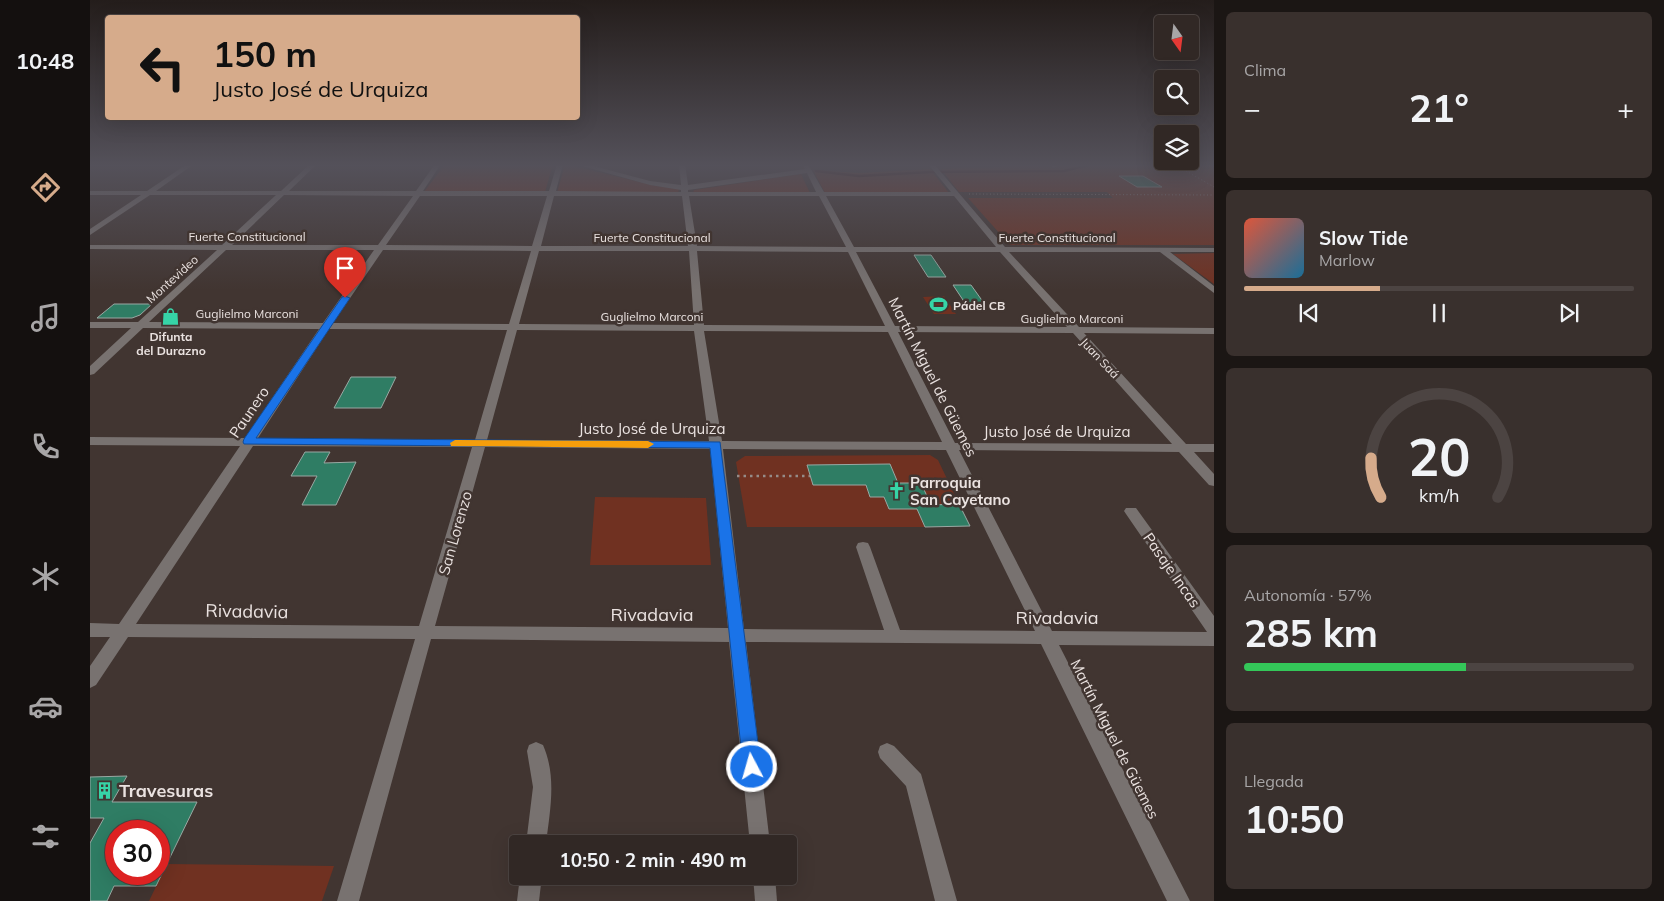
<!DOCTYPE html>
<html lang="es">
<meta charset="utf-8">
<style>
body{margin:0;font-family:Mulish,sans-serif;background:#39302d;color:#f1f3f6;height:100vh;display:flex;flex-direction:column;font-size:19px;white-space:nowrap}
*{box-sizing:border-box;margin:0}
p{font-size:16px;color:#a8a6a7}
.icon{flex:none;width:28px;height:28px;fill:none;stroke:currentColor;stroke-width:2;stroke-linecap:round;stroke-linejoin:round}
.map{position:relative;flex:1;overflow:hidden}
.sheet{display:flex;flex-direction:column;gap:12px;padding:12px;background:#1b1614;width:450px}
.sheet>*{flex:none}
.hud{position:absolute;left:15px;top:15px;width:475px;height:105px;border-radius:5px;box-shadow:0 5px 20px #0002,0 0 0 1px #4c4442;background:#d6ab8b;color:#111;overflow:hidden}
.needle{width:32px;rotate:166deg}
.tools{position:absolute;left:1064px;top:15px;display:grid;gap:10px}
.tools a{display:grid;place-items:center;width:45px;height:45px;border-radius:5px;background:#312825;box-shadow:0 5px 20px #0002,0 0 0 1px #4c4442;font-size:25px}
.speed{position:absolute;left:15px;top:820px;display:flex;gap:10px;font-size:25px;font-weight:700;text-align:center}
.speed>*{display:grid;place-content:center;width:65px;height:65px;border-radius:50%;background:#312825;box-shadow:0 5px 20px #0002,0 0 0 1px #4c4442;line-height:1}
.speed .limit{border:8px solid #d22;background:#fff;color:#111}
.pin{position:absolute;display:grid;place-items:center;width:42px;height:42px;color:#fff;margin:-51px -21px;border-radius:50% 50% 50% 0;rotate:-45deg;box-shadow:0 0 5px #0007}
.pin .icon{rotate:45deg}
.me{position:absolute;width:55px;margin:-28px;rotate:354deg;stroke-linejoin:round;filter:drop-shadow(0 0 4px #0008)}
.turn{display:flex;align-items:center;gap:18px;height:105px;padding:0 25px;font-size:22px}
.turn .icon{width:65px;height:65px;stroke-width:2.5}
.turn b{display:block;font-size:35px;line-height:42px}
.big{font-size:38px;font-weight:700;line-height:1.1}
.sheet .tile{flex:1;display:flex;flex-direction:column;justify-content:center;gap:8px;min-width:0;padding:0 18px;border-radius:8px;background:#39302d}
.sheet .dial{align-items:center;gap:0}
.dial svg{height:130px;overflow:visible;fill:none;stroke:#4c4442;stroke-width:7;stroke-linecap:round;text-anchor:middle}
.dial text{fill:#f1f3f6;stroke:none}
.song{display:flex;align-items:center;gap:15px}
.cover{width:60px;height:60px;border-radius:8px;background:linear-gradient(135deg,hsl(10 70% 55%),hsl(200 70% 35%))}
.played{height:5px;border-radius:2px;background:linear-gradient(90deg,#d6ab8b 35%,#4c4442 35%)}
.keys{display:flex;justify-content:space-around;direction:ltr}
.heat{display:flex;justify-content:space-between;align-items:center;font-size:28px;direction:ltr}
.charge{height:8px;border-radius:4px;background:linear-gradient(90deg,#34c759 57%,#4c4442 0)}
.trip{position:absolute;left:419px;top:835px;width:288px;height:50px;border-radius:5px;background:#312825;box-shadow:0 5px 20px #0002,0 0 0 1px #4c4442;font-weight:700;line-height:50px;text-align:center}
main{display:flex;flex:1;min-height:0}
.dock{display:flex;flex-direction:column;width:90px;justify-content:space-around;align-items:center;background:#14100f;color:#a8a6a7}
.dock .icon{width:35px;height:35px}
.dock .on{color:#d6ab8b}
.dock b{font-size:22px;color:#f1f3f6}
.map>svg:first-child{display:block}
.green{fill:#703121}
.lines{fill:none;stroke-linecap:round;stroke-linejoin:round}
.stream{stroke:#3c0500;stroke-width:2.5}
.building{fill:#2f7d64;stroke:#9aa8a3;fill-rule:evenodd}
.path-far1{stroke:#958b88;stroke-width:1;stroke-dasharray:1 2.5;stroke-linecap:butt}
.path{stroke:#958b88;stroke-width:2.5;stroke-dasharray:2.5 4;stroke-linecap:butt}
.minor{fill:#787270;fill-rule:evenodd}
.route{fill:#1a73e8;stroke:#114b97}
.slow{fill:#f59e0b}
.labels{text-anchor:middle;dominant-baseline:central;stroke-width:5;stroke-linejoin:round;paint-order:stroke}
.far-street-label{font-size:12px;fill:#eae2e0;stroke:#413531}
.far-poi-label{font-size:12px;font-weight:bold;fill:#eae2e0;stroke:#413531;text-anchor:start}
.street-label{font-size:15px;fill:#eae2e0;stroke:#413531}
.poi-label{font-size:15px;font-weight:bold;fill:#eae2e0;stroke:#413531;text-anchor:start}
.near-street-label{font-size:18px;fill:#eae2e0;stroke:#413531}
.near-poi-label{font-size:18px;font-weight:bold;fill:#eae2e0;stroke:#413531;text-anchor:start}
</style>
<main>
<nav class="dock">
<b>10:48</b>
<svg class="icon on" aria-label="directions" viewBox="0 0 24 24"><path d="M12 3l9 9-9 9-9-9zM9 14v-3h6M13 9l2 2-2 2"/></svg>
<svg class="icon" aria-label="music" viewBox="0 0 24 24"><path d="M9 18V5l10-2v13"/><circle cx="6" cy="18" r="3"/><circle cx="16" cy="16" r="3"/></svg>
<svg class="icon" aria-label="phone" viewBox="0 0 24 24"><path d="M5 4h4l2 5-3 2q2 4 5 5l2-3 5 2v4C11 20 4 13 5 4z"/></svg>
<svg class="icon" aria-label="climate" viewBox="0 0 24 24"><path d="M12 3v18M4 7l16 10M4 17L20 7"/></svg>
<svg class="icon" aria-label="car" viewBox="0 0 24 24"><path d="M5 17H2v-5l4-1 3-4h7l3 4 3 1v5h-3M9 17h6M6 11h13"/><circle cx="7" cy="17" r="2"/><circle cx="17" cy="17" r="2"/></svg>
<svg class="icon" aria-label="filters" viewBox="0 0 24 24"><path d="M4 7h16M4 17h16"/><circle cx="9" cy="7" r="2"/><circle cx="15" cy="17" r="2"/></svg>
</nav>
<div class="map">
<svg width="1124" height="901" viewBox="0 0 1124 901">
<rect width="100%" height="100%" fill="#413531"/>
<g class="green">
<polygon points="355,164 463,164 455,192 334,192"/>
<polygon points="475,164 566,186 589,189 588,193 467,193"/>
<polygon points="966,164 1124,164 1124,245 920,245 878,198 1023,198 1017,192 869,192 851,169 938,166 969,167"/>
<polygon points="840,169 859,193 735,193 723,170 769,173"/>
<polygon points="711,174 720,193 603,193 604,190"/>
<polygon points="1124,253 1124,284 1083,254"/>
<polygon points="854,296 866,314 844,314 833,297"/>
<polygon points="840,455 848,460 869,504 841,505 831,483 808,483 800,464 718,465 723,485 776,485 780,497 794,497 799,509 827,509 835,527 657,527 646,462 655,456"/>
<polygon points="505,497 616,498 621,565 500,565"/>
<polygon points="77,864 244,866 232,901 59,901"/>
</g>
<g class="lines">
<polyline class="stream" points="726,171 769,176 840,172 974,171 1002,164"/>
</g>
<g class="building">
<polygon points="1029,176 1053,176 1072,187 1047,187"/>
<polygon points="824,255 841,255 856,277 838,277"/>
<polygon points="863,285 881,285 896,306 877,306"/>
<polygon points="24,304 62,304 50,315 42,318 7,318"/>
<polygon points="261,377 306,377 291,408 244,408"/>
<polygon points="215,452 240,452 234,463 266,462 246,505 212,505 227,476 201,476"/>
<polygon points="800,464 808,483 831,483 841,505 869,504 880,526 835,527 827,509 799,509 794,497 780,497 776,485 723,485 717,465"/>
<path d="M37,776L22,802H107L66,886H24L17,901H0V843L14,818H0V777ZM26,831H69V874H26Z"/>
</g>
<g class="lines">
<g class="path-far1">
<polyline points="1084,164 1124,187"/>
<polyline points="879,194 1124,195"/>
</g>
<polyline class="path" points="647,476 720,476"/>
<g class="minor">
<path d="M97,164H104L66,191H191L220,164H227L199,191H326L345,164H351L333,191H459L467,164H473L466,191L591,192V190L560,185L485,164H496L560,181L591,185L589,164H595L598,185L715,169L712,164H718L734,192H861L838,164H844L915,247L1124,248V252H1080L1124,286V293L1070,252H919L989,327L1124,328V334L994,333L1096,444H1124V452H1104L1124,474V486L1119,485L1089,452L869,450L962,631L1117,632L1036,514L1034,511L1036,508H1046L1124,616V646L969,645L1100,901H1077L951,644L656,642L680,844H660L639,642L341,639L269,901H247L325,639L38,637L6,685L0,688V666L20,637H0V623L29,624L150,446L0,445V437L155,438L229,329L53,328L4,374L0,375V366L41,328H0V322H48L127,250L0,249V245H132L186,195H60L0,235V229L51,195H0V191H57ZM717,173L726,192H598V190ZM194,195L323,196L288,245H142ZM330,196H457L442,246L296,245ZM464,196H592L598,246H451ZM599,196H729L756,247L607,246ZM736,196H864L906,247H764ZM136,250H284L233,323L59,322ZM293,250L441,251L419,324L243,323ZM449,251H599L604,325L429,324ZM607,251L758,252L795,326L614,325ZM766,252H910L977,327L805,326ZM239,329L417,330L385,440L168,438ZM427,330L604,331L619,441L397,440ZM614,331L798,332L852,442L632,441ZM808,332L983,333L1082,444L865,443ZM163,446L382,447L329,626L46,624ZM395,447L620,449L638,628L345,626ZM633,449L856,450L945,631L810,630L780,547L778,543L773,542L768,543L766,547L794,630L654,629Z"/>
<polygon points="958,164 965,164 967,166 964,168"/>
<path d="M446,742L453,745C467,777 460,810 456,844H436L443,787L437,751L439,745Z"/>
<polygon points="797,743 804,746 831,774 867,901 845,901 816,786 790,758 788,752 790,746"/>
<polygon points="430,876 452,876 449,901 427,901"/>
<polygon points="663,876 685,876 687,901 665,901"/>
</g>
</g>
<linearGradient id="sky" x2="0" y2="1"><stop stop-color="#241d1b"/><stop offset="0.57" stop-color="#54515a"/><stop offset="1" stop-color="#54515a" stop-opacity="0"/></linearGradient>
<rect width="1124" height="290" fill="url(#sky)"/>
<polygon class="route" points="255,296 260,298 166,438 630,442 671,767 668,773 662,776 656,773 653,767 620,448 154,444 153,442 154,439 252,297"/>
<polygon class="slow" points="365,440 558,441 564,444 558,448 361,446 360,443"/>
<defs>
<symbol id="stadium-bare" viewBox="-9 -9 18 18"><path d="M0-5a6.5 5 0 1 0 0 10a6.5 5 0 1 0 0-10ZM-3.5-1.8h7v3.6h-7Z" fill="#36d4a7" stroke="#413531" stroke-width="2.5" paint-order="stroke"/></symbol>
<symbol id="shop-bare" viewBox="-9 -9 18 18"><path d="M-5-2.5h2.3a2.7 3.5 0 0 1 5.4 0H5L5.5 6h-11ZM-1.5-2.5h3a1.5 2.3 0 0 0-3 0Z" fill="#36d4a7" stroke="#413531" stroke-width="2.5" paint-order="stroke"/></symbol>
<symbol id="church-bare" viewBox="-9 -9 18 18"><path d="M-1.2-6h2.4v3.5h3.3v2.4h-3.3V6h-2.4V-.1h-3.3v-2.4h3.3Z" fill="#36d4a7" stroke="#413531" stroke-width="2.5" paint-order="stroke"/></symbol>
<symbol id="building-bare" viewBox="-9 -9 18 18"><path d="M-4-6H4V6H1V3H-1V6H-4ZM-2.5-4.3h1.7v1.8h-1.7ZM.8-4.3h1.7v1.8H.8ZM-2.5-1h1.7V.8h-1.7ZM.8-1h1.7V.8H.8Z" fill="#36d4a7" stroke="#413531" stroke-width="2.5" paint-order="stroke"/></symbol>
</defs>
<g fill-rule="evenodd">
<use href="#stadium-bare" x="836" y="292" width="25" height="25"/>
<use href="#shop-bare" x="68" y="304" width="25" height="25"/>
<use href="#church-bare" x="794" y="478" width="25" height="25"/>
<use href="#building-bare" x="2" y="778" width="25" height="25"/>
</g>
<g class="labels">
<g class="far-street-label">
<text x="157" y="236">Fuerte Constitucional</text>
<text x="562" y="237">Fuerte Constitucional</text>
<text x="967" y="237">Fuerte Constitucional</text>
<text transform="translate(82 279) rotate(-42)">Montevideo</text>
<text x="157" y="313">Guglielmo Marconi</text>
<text x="562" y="316">Guglielmo Marconi</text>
<text x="982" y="318">Guglielmo Marconi</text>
<text transform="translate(1010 358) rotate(47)">Juan Saá</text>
</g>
<g class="far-poi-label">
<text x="863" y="305">Pádel CB</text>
<text x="81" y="336" text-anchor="middle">Difunta<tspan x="81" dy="14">del Durazno</tspan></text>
</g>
<g class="street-label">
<text transform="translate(843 377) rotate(63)">Martín Miguel de Güemes</text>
<text transform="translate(159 412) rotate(-56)">Paunero</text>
<text x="562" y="428">Justo José de Urquiza</text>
<text x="967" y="431">Justo José de Urquiza</text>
<text transform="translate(365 533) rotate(-74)">San Lorenzo</text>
<text transform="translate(1082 570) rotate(55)">Pasaje Incas</text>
<text transform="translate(1025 739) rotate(63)">Martín Miguel de Güemes</text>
</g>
<g class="poi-label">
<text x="820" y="482">Parroquia<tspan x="820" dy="17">San Cayetano</tspan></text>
</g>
<g class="near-street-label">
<text transform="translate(157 611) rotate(1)">Rivadavia</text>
<text x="562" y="614">Rivadavia</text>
<text x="967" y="617">Rivadavia</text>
</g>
<g class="near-poi-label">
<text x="29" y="790">Travesuras</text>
</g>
</g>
</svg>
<div class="tools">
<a><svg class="needle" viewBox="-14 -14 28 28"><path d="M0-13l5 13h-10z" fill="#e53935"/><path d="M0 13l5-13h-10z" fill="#a8a6a7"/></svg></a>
<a><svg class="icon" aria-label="search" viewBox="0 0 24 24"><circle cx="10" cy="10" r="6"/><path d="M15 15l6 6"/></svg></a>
<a><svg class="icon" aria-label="layers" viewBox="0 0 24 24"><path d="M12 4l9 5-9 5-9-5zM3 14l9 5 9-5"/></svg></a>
</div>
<div class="speed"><div class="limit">30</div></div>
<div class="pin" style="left:255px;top:298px;background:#d93025"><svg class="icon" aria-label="arrive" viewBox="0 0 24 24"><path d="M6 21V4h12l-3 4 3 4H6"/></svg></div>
<svg class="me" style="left:662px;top:767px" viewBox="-20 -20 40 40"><circle r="17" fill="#1a73e8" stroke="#fff" stroke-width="3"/><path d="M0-11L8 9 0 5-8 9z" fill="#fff"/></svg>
<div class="trip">10:50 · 2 min · 490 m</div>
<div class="hud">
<div class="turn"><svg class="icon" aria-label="left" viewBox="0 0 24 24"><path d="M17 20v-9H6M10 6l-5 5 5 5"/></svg><div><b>150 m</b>Justo José de Urquiza</div></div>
</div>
</div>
<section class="sheet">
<div class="tile"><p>Clima</p>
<div class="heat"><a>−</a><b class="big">21°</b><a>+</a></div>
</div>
<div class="tile">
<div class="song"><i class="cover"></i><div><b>Slow Tide</b><p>Marlow</p></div></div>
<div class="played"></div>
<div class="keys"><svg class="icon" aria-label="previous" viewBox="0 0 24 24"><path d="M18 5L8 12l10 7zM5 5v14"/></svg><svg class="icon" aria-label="pause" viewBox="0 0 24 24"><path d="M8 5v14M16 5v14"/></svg><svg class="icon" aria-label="next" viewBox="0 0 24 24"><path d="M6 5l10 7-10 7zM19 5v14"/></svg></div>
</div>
<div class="tile dial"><svg viewBox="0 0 100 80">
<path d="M14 69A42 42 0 1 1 86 69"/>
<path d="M14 69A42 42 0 0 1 8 45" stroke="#d6ab8b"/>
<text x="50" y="56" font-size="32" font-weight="700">20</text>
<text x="50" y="72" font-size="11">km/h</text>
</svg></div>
<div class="tile"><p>Autonomía · 57%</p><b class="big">285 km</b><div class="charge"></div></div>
<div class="tile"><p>Llegada</p><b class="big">10:50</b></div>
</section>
</main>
